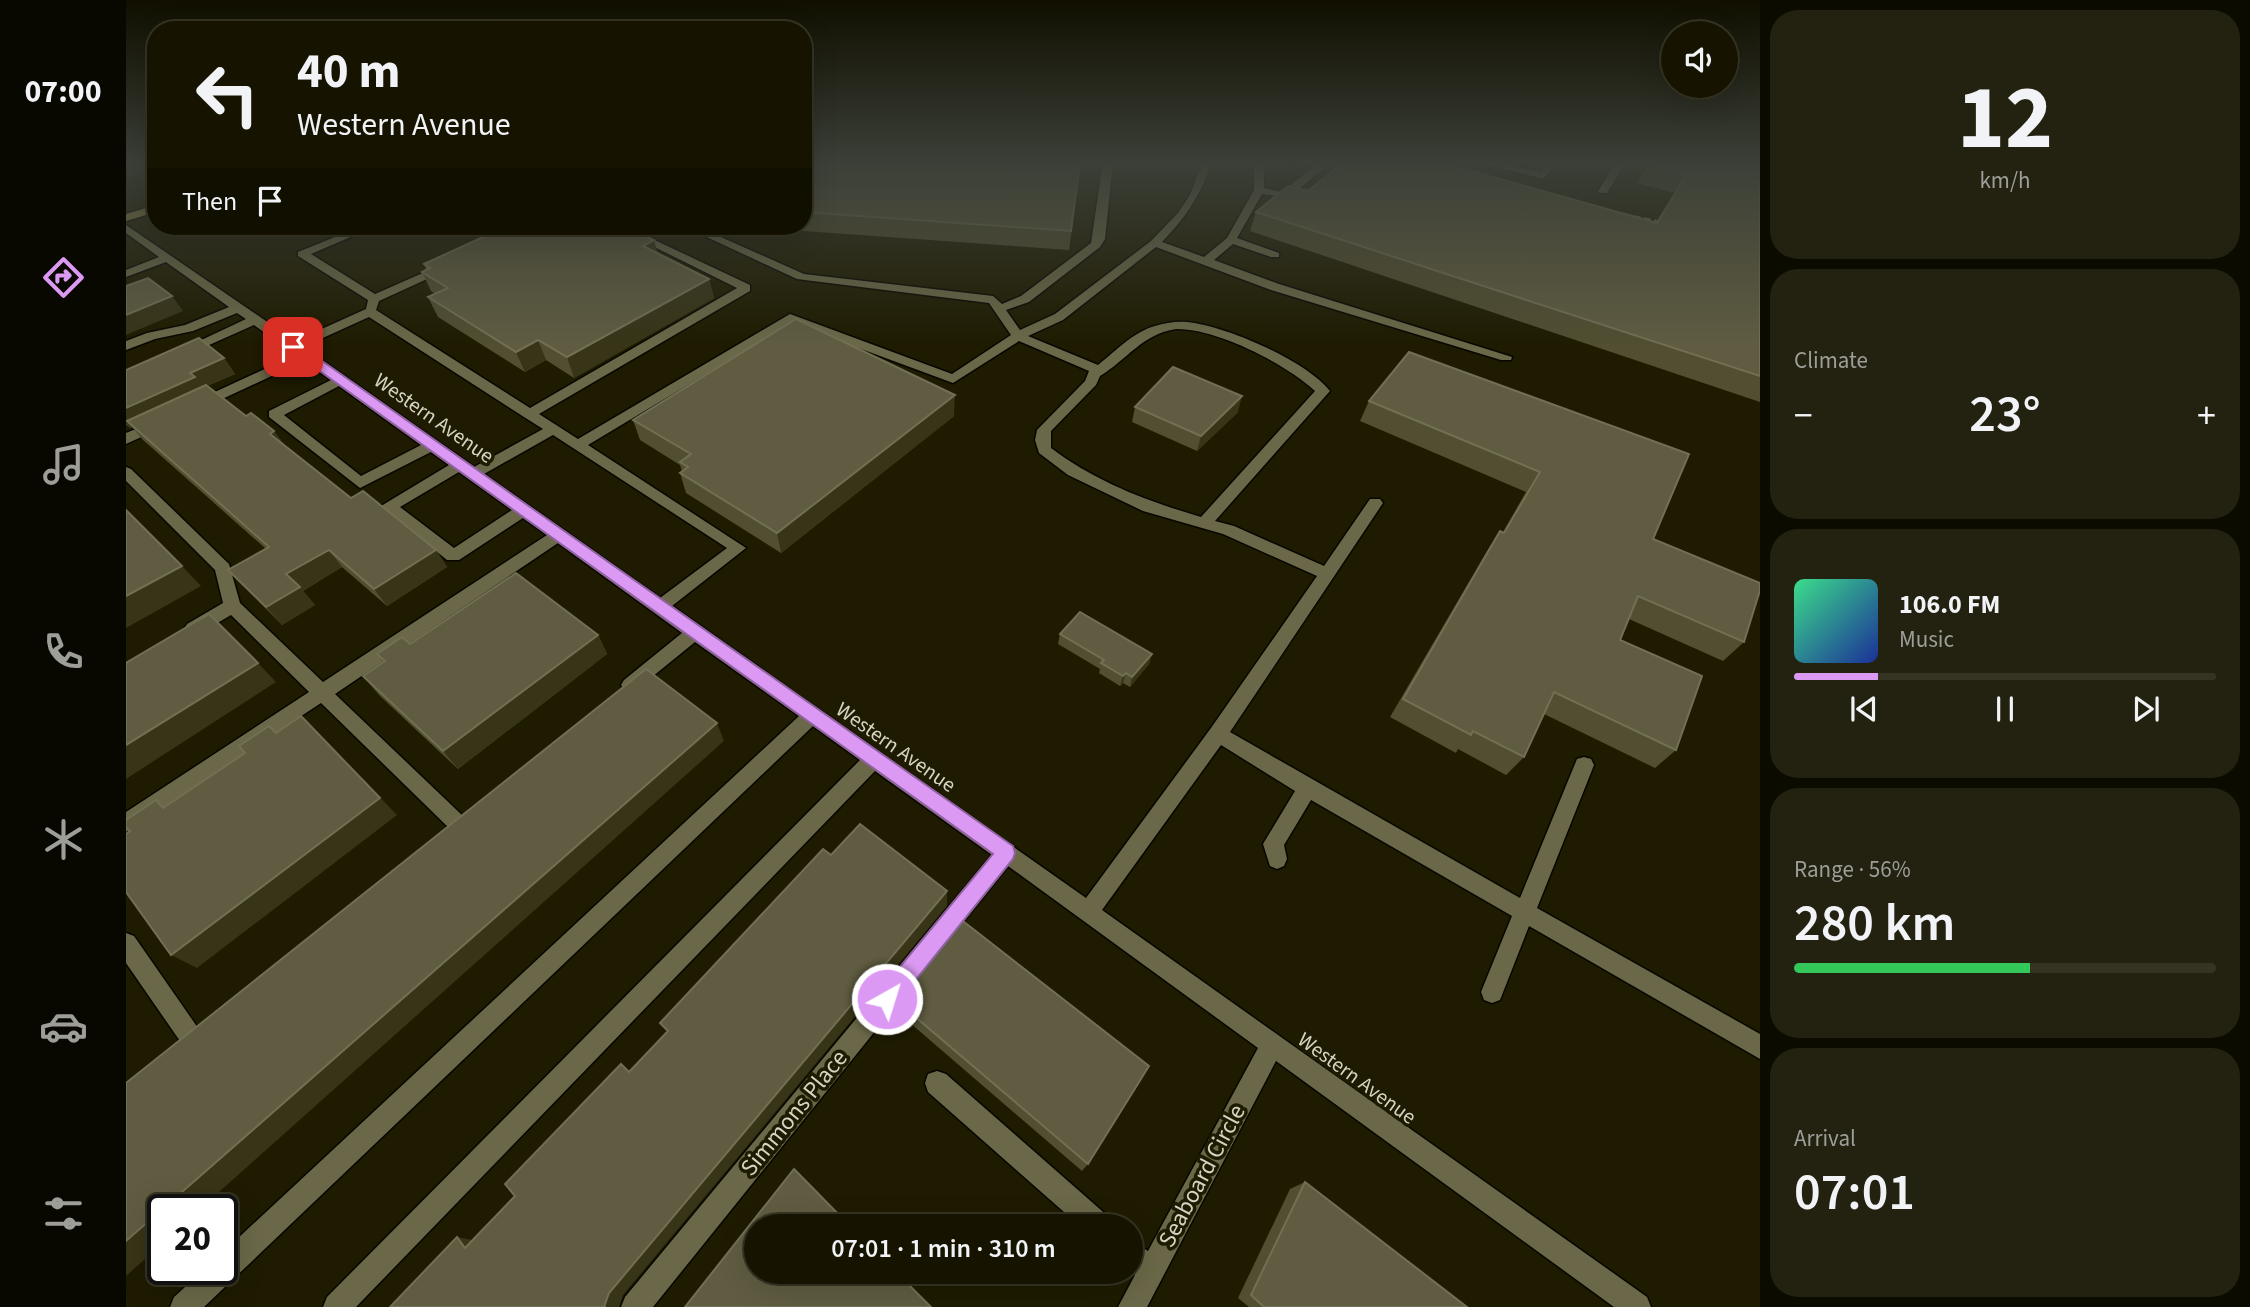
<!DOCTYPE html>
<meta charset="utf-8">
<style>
body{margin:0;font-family:"Source Sans 3",sans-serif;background:#23210f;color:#f1f3f6;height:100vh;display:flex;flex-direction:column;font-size:26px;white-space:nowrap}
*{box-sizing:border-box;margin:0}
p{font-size:23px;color:#9e9e99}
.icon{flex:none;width:38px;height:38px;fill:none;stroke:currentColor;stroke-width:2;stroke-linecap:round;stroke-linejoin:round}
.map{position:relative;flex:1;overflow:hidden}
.details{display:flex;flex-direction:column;gap:10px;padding:10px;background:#0c0b00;width:490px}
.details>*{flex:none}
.banner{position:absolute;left:21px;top:21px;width:665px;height:214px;border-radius:28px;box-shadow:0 7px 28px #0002,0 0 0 2px #353322;background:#161400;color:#f1f3f6;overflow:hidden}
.tools{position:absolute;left:1535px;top:21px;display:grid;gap:14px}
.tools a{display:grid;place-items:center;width:77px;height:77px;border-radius:50%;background:#161400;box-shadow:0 7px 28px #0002,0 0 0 2px #353322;font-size:35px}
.speed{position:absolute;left:21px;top:1194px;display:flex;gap:14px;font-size:35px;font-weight:700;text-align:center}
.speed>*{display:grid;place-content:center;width:91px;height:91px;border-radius:50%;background:#161400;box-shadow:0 7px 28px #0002,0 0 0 2px #353322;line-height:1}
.speed .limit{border:4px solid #111;border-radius:10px;background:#fff;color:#111}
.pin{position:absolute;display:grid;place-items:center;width:60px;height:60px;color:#fff;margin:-30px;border-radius:14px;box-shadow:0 4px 10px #0006}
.me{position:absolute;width:77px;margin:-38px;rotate:39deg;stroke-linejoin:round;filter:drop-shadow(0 0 5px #0008)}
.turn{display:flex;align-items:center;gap:24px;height:147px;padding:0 35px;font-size:32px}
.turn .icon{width:91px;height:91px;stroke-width:2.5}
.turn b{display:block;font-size:49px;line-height:60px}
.then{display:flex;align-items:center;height:66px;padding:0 35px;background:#0003;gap:14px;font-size:26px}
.big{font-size:52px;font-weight:600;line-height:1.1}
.details .card{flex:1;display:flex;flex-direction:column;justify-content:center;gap:10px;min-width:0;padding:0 24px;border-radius:28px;background:#23210f}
.details .dial{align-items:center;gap:0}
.dial b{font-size:91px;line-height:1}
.song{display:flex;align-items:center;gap:21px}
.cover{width:84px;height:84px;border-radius:10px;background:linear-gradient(135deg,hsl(150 70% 55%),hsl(230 70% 35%))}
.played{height:7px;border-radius:4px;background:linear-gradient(90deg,#dc99f4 20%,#353322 20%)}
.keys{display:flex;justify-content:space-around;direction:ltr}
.heat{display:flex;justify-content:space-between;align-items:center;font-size:38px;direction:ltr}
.charge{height:10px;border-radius:5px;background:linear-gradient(90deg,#34c759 56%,#353322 0)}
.trip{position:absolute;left:618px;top:1214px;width:399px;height:70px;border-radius:35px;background:#161400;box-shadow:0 7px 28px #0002,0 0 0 2px #353322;font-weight:600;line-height:70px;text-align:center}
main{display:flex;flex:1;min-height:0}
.menu{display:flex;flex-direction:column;width:126px;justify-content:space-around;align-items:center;background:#090800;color:#9e9e99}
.menu .icon{width:49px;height:49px}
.menu .on{color:#dc99f4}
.menu b{font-size:32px;color:#f1f3f6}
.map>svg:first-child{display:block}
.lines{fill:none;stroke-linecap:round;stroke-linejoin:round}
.minor-casing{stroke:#090600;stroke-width:3}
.major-casing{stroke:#090600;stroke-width:3}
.minor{fill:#6a6848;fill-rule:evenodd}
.major{fill:#938d47;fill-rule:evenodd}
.rail{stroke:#72705a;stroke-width:3.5;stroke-dasharray:7 3.5;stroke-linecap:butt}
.wall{fill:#514e31}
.shaded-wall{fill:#373417}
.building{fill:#5f5c41;stroke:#726f55;stroke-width:2}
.route{fill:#dc99f4;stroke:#8f639f;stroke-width:2}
.labels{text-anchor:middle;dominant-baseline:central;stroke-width:7;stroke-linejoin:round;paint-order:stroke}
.street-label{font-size:21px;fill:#d5d4c3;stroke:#1e1b00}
.near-street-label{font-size:24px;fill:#d5d4c3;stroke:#1e1b00}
</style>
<main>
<nav class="menu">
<b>07:00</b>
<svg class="icon on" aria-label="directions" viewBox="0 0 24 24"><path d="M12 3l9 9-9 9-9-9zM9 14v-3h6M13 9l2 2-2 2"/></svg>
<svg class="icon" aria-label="music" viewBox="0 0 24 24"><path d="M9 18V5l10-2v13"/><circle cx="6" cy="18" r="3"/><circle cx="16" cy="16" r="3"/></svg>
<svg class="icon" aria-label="phone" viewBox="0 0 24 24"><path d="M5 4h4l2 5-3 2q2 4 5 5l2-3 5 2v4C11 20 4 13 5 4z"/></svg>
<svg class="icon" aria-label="climate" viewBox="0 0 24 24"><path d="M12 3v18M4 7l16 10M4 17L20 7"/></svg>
<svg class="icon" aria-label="car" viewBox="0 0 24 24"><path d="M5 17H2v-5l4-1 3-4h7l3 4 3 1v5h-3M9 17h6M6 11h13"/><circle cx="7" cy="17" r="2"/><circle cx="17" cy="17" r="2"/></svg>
<svg class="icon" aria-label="filters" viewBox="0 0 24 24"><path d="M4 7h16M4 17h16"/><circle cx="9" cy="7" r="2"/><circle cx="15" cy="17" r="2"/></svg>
</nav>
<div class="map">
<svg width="1634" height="1307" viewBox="0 0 1634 1307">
<rect width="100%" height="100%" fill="#1e1b00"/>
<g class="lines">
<defs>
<g id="minor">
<path d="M977,162H987L979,239L974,247L903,302L880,310L894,330L929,314L1025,241L1052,213L1064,195L1076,162H1086C1073,197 1062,215 1036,242L1078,257L1101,238L1128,190V162H1138V188L1156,192L1188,166L1164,162H1201V166L1162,198L1136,194L1111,238L1153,253V257H1145L1107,244L1088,260L1153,284L1386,357L1385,360H1375L1145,290L1030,247L937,320L902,336L972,365C990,351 1007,332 1029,326C1039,323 1050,321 1061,322C1100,326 1179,360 1204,391L1089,521L1108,526L1198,566L1244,499H1254L1257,503L1104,732L1394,898L1451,759L1458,757L1465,759L1468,765L1411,908L1634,1034V1059L1403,926L1374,1000L1366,1003L1358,1000L1355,992L1386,916L1185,800L1158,845L1161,859L1158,866L1151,869L1144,866L1137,844L1169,791L1095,745L976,910L1521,1297L1525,1307H1488L1150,1061L1021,1307H992L1009,1275L1004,1271V1240L1022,1251L1132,1048L882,866L527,1307H495L499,1297L866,855L749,771L230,1307H197L201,1297L734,760L687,726L78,1307H44L48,1297L79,1269H96V1253L673,716L569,642L510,690H498L495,685L498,680L556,633L432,543L209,694L338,817L341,823L338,829L331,832L324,829L195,703L0,832V812L183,692L105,615L73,634H61L58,629L61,624L97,603L89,570L0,481V467L5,469L103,564L114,603L197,682L421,535L397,518L333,560H321L255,506L323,465L305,452L234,488L143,417V411L205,380L178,361L77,408H67V402L169,355L128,325L63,354L58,355L52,351L120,319L111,313L67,331L29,339L0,350V341L21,333L59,325L103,307L40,262L0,277V270L33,257L0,233V225L169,341L240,309L242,300L172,256V252L236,226H250L185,254L249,294L315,265H323V269L253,301L250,310L404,408L611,288L486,226H499L624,285V291L413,414L452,439L664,314L826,374L885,335L863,303L671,279L557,226H570L678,274L867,296L876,304L895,296L965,243ZM243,317L398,417L417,429L348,467L177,347ZM665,323L827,383L893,341L963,371L959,381L911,430L909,440L913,453L942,475L1017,511L1097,534L1191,576L1085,728L960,898L546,606L620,548L462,445ZM1050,329C1090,328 1160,364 1189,391L1075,517C1021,501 970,482 925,448V431L970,385L974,376C1001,360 1016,334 1050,329ZM213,386L295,445L235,476L158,415ZM427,435L601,548L534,598L358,474ZM333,472L386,510L328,548L274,507Z"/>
<polygon points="1352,162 1370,162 1415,172 1423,162 1433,162 1417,179"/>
<polygon points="1490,162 1500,162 1481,193 1473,193 1472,191"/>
<polygon points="30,421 35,422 35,428 0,444 0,433"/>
<polygon points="0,933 8,936 72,1028 76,1036 72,1044 64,1048 56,1044 0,963"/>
<polygon points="811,1071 820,1074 984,1218 988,1227 955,1227 802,1092 799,1083 802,1074"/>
</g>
<polygon id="major" points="30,205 30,212 0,221 0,214"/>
</defs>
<use href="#minor" class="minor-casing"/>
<use href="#major" class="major-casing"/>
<use href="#minor" class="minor"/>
<use href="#major" class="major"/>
<polyline class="rail" points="1497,215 1549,225"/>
</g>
<g class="wall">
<polygon points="677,162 955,162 943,250 609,226 677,226"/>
<polygon points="1524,162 1634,162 1634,402 1124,231 1130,212 1182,191 1530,223 1549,193 1511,183"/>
<polygon points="528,240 531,252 583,279 588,298 448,378 420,360 399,372 312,317 302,297 309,294 305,291 296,272 300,270 298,264"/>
<polygon points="1283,352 1527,539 1618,642 1597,661 1503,619 1494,640 1550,750 1529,768 1418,714 1398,757 1380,775 1332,749 1330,753 1264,717 1361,551 1374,531 1377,532 1400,492 1234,421 1243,401"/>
<polygon points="98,358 109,374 81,386 120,416 148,431 159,446 225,498 310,550 321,567 261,606 216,567 177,591 189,605 156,625 102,570 140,549 16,439 6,427 4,428 0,425 0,370"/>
<polygon points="1009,407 1112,412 1071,451 1006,422"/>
<polygon points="828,416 655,553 560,493 554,473 556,471 554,465 514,440 507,420"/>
<polygon points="934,634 1026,654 1023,664 1004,687 997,683 994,686 973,673 974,669 932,644"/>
<polygon points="472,635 481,654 332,769 253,695 237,676 257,662 251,654 284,644"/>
<polygon points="767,998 962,1164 956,1171 769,1010"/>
<polygon points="1179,1182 1341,1307 1123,1307 1112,1298 1164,1189"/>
</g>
<g class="shaded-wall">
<polygon points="0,162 26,162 30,168 2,177 0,174"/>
<polygon points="528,240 533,260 517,246"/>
<polygon points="583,279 588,298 448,378 441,357"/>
<polygon points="46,296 57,311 0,335 0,315"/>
<polygon points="412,340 420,360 399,372 390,352"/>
<polygon points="98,358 109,374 1,421 6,427 4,428 0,424 0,408 64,373"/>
<polygon points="829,395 828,416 655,553 651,533"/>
<polygon points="1116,396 1112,412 1071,451 1075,436"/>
<polygon points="148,431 161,449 144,434"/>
<polygon points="203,550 216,567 177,591 189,605 156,625 140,607 160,574"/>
<polygon points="310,550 321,567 261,606 248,589"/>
<polygon points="56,566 75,586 0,628 0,596"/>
<polygon points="472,635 481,654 332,769 317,751"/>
<polygon points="1026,654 1023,664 1004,687 1006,677"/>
<polygon points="132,663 150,682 0,779 0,745"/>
<polygon points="1000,673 997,683 994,686 997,676"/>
<polygon points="175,716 271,815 71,968 45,955"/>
<polygon points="591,723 598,741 74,1209 37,1209 37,1243 0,1276 0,1241"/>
<polygon points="821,891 821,906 497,1295 493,1307 478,1307 483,1293"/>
<polygon points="331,1237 351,1241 339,1248"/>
</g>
<g class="building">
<polygon points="677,162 954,162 945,231 677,212"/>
<polygon points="1218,162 1308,162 1335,168 1531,223 1561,174 1522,164 1524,162 1634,162 1634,376 1130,212 1162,186 1182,191"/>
<polygon points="381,226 498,226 528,240 517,246 583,279 441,357 412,340 390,352 302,297 322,288 296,272 304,268 298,264"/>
<polygon points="22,278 46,296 0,315 0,286"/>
<polygon points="670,319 829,395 651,533 554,473 562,467 554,462 565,454 507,420"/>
<polygon points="73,338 98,358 64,373 69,377 0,408 0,370"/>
<polygon points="1283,352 1563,454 1527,539 1634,583 1634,590 1618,642 1512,596 1494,640 1576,676 1550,750 1428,692 1398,757 1347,731 1345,735 1277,699 1374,531 1378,533 1414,472 1243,401"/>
<polygon points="1047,367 1116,396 1075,436 1009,407"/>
<polygon points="80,385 120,416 125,413 148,431 144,434 225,498 237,491 310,550 248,589 203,550 160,574 174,587 140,607 102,570 143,547 1,421"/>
<polygon points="0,510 56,566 0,596"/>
<polygon points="390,573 472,635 317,751 237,676 259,661 251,654 276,637 284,644"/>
<polygon points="954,612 1026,654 1006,677 1000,673 997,676 975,663 978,660 934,634"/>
<polygon points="83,614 132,663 0,745 0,663"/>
<polygon points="520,669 591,723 0,1241 0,1083"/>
<polygon points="175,716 254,798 45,955 0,892 0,834 4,831 0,827 0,820 30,800 37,808 119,753 113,746 143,726 150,733"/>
<polygon points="734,824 821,891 483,1293 478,1307 480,1307 264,1307 331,1237 339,1248 389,1196 379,1184 495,1064 503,1072 542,1031 534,1023 697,849 705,855"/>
<polygon points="833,918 1023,1066 962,1164 767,998"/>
<polygon points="668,1169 725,1227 630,1227 630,1272 770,1272 805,1307 559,1307"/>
<polygon points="1179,1182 1341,1307 1138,1307 1125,1295"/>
</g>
<linearGradient id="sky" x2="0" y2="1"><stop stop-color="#100f00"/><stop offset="0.47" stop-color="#3b3f37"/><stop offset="1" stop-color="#3b3f37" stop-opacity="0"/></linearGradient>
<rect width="1634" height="345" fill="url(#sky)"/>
<polygon class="route" points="163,344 172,344 887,846 889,853 887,859 768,1007 761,1010 753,1007 750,999 753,992 867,854 163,349"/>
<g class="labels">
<g class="street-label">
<text transform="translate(308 418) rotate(35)">Western Avenue</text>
<text transform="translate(770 747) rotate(35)">Western Avenue</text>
<text transform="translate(1231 1078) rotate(36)">Western Avenue</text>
</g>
<g class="near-street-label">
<text transform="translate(668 1113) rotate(-51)">Simmons Place</text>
<text transform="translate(1076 1176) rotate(-62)">Seaboard Circle</text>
</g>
</g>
</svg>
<div class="tools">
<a><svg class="icon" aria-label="sound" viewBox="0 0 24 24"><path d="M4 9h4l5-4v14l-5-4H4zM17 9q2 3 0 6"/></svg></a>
</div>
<div class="speed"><div class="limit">20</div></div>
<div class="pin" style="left:167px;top:347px;background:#d93025"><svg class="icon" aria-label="arrive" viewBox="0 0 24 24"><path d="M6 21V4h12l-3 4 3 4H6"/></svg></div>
<svg class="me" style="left:761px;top:999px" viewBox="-20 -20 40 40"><circle r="17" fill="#dc99f4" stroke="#fff" stroke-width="3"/><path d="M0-11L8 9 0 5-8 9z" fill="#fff"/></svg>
<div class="trip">07:01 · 1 min · 310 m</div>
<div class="banner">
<div class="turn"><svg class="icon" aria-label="left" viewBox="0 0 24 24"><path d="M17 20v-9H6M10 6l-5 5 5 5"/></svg><div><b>40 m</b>Western Avenue</div></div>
<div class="then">Then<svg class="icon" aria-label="arrive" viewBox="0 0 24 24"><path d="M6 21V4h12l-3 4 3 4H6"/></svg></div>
</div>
</div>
<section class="details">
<div class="card dial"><b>12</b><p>km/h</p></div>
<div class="card"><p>Climate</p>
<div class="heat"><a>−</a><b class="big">23°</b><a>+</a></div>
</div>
<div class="card">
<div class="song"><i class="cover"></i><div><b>106.0 FM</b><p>Music</p></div></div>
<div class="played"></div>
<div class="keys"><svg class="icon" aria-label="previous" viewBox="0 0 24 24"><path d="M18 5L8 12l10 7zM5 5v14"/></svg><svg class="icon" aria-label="pause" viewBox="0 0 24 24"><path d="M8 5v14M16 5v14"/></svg><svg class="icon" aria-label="next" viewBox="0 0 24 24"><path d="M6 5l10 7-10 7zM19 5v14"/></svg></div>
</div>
<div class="card"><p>Range · 56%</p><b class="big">280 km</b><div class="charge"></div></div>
<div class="card"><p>Arrival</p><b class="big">07:01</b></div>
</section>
</main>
